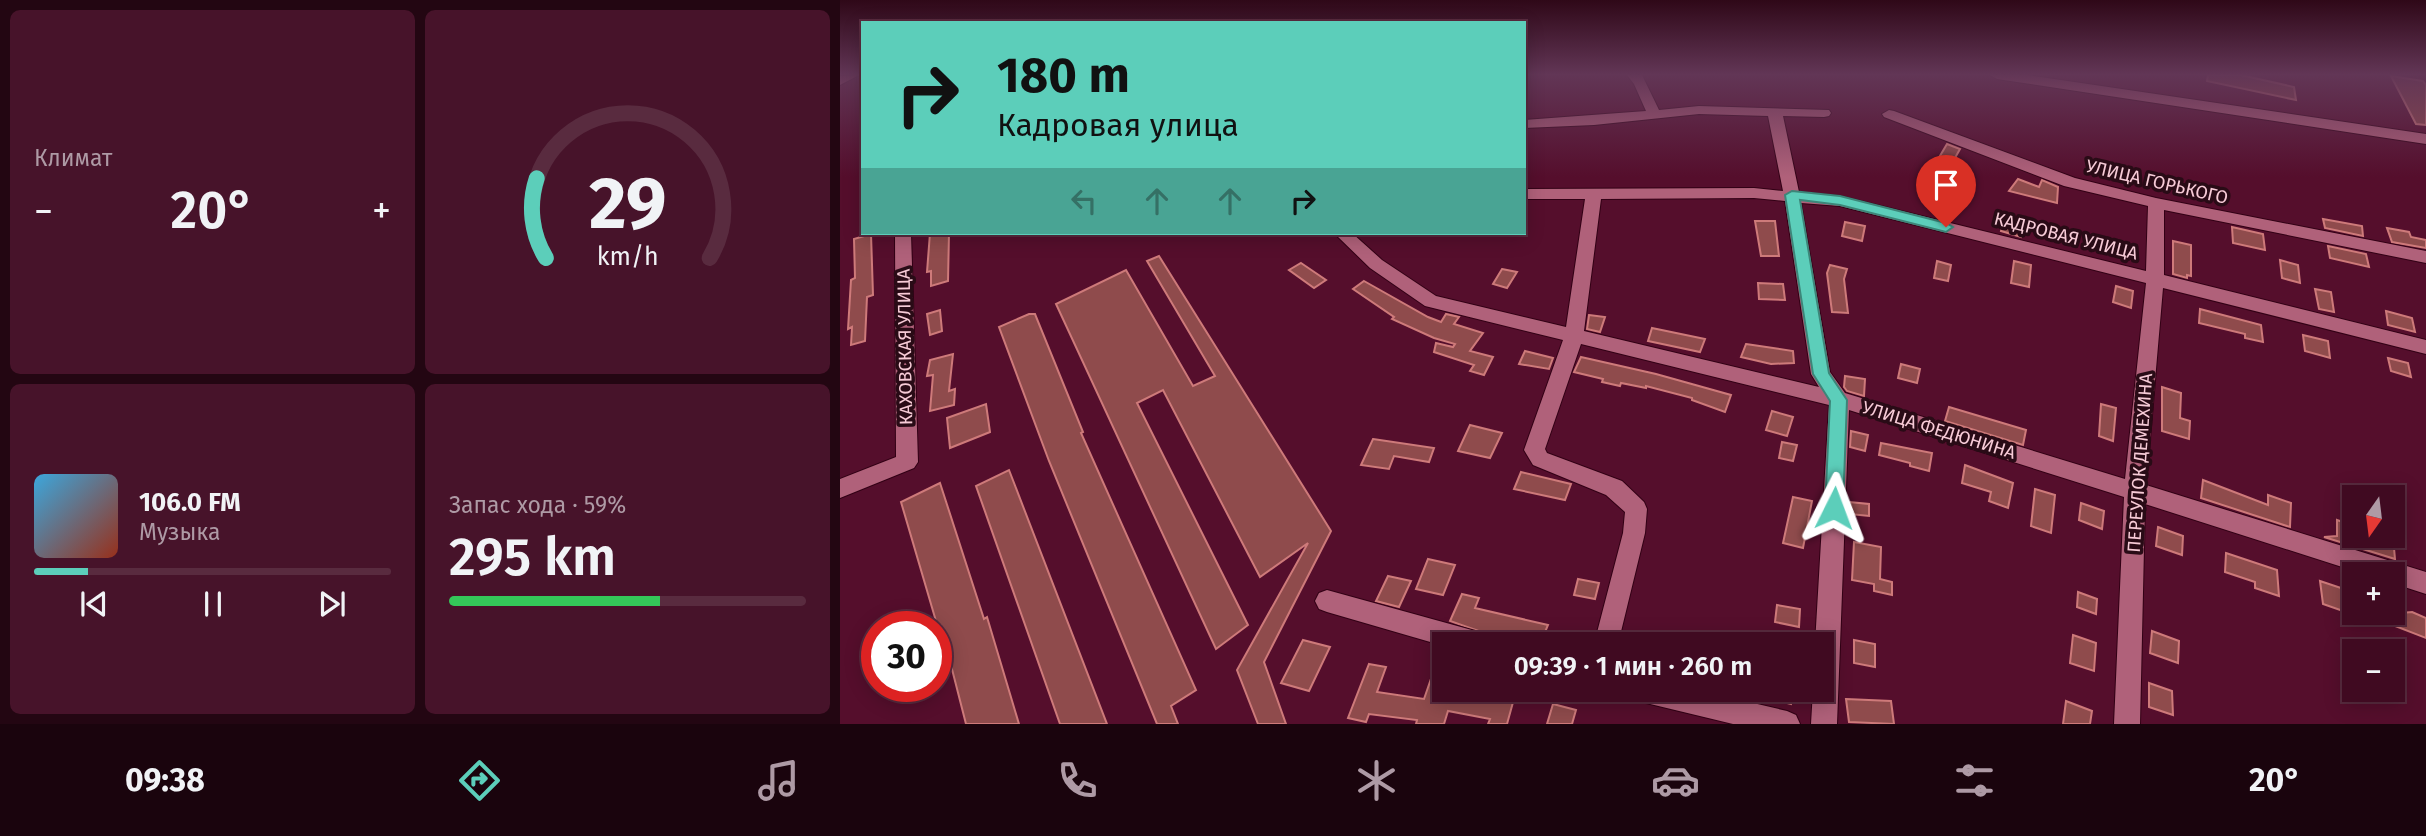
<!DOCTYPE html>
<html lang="ru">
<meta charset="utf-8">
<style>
body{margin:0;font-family:"Fira Sans",sans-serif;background:#47132a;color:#f1f3f6;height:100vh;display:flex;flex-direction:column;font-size:26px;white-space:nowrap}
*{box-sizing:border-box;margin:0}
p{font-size:23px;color:#ae9aa5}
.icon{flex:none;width:38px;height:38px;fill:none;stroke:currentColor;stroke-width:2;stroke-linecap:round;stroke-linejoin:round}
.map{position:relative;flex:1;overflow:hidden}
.details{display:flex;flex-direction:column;gap:10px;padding:10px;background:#230612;width:840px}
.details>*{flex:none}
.guide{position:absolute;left:21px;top:21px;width:665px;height:214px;border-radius:0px;box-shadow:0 4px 18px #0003,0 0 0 2px #592b3f;background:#5cceba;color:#111;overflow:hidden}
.needle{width:46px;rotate:194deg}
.fabs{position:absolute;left:1502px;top:485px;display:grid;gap:14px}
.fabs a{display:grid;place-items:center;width:63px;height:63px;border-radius:0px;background:#400a21;box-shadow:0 4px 18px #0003,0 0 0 2px #592b3f;font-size:35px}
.speed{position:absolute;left:21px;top:611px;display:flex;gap:14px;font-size:35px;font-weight:700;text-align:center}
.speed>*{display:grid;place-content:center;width:91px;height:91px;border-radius:50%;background:#400a21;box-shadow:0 4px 18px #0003,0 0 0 2px #592b3f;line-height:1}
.speed .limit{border:10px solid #d22;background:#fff;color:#111}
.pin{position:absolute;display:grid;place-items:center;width:60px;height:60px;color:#fff;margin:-72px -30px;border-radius:50% 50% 50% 0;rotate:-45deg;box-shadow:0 0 7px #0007}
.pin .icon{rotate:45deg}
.me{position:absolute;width:77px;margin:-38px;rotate:3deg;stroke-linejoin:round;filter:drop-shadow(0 0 5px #0008)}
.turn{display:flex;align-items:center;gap:24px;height:147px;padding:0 21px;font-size:32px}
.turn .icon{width:91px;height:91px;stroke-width:2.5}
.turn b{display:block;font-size:49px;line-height:60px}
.lanes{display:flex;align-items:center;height:66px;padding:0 21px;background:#0003;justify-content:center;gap:35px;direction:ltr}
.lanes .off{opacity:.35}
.big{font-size:52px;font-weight:600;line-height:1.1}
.details .tile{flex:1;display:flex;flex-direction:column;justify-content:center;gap:10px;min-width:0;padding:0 24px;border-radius:10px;background:#47132a}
.details .dial{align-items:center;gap:0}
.dial svg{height:182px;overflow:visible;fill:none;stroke:#592b3f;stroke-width:7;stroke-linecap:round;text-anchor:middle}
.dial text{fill:#f1f3f6;stroke:none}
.song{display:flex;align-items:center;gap:21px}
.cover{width:84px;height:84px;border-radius:10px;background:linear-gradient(135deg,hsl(200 70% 55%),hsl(10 70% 35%))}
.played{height:7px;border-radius:4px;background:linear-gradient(90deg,#5cceba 15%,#592b3f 15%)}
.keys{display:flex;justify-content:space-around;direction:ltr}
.heat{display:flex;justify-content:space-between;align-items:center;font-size:38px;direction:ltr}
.charge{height:10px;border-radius:5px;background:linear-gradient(90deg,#34c759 59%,#592b3f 0)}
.details .tiles{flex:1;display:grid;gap:10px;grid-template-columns:repeat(2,1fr)}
.trip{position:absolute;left:592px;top:632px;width:402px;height:70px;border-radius:0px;background:#400a21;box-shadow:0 4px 18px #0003,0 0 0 2px #592b3f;font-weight:600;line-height:70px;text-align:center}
.dock{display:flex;height:112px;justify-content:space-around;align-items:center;background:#1a040d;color:#ae9aa5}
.dock .icon{width:49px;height:49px}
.dock .current{color:#5cceba}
.dock b{font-size:32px;color:#f1f3f6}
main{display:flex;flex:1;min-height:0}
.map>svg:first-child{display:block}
.building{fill:#8f4b4c;stroke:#ce7a7a;stroke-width:2}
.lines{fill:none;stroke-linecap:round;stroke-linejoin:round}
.minor-casing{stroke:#320015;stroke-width:2}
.minor{fill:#b0617a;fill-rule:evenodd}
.route{fill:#5cceba;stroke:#3c8679;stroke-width:2}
.labels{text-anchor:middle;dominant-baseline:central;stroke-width:7;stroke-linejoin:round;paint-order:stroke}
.street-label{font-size:18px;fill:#f7cbd7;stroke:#290b16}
</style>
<main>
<section class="details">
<div class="tiles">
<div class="tile"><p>Климат</p>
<div class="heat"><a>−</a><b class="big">20°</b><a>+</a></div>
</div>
<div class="tile dial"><svg viewBox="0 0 100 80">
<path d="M14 69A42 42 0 1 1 86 69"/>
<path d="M14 69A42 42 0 0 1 10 34" stroke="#5cceba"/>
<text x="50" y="56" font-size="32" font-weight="700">29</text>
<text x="50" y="72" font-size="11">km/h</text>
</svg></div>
<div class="tile">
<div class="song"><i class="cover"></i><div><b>106.0 FM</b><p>Музыка</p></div></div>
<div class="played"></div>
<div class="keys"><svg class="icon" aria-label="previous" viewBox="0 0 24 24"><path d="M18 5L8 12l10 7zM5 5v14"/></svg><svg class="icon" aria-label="pause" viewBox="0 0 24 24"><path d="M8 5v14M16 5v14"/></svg><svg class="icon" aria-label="next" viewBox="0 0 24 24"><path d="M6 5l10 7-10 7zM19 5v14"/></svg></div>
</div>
<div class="tile"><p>Запас хода · 59%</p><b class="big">295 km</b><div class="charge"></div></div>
</div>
</section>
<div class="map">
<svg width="1586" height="724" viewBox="0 0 1586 724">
<rect width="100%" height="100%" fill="#550e2c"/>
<g class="building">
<polygon points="1368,75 1401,75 1454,87 1456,100 1367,81"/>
<polygon points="1551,76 1583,81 1586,85 1586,125 1576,124"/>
<polygon points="1107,144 1120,149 1111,165 1097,161"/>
<polygon points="1178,179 1199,187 1202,180 1218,187 1217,203 1169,191"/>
<polygon points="1164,218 1185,223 1181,237 1161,231"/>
<polygon points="1483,219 1522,226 1523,236 1485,228"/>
<polygon points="915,221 935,221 939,256 921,256"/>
<polygon points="1005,222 1025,226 1022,241 1002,236"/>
<polygon points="1392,227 1423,234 1425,250 1393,243"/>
<polygon points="1547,228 1569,232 1571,237 1586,240 1586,248 1552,242"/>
<polygon points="90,233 109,233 108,281 91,286 91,271 87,272"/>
<polygon points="31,234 33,295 27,297 25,341 11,345 12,327 8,329 11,280 15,278 14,239"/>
<polygon points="1333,241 1351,245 1351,276 1347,275 1347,278 1333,274"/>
<polygon points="1488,246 1526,254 1529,267 1490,258"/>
<polygon points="319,256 491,531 424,662 446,724 418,724 397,670 468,543 420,577 323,390 297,403 408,625 376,649 216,304 286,270 353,386 375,376 307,261"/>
<polygon points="1440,260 1458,265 1460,283 1442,278"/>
<polygon points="1097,261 1111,265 1108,281 1094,278"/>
<polygon points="1174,261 1191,265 1189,287 1171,283"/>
<polygon points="461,263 486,280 474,288 449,270"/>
<polygon points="990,265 1007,269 1004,279 1008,313 992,312 987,273"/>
<polygon points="662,269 677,272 667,288 653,284"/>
<polygon points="524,281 588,317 601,322 606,314 619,317 614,324 643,333 630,351 653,357 644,375 630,371 634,365 594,352 596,343 613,347 615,344 594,338 552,319 554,317 513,289"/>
<polygon points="918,283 943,284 945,300 919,299"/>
<polygon points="1276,286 1293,291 1291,308 1273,302"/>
<polygon points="1475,289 1491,292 1494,312 1479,309"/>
<polygon points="1360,309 1421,325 1423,342 1405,338 1405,334 1359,323"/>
<polygon points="100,310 102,331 90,335 87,314"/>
<polygon points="1546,311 1572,318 1575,332 1548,325"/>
<polygon points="189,314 195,314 243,432 241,433 356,690 331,706 338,724 317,724 209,461 159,327"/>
<polygon points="749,315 765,317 760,332 747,329"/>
<polygon points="812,328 865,339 860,352 808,341"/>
<polygon points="1463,335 1488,341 1490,358 1465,351"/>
<polygon points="906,344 953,351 954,363 931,364 901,357"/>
<polygon points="685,351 713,358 709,369 679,364"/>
<polygon points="113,354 109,391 115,389 114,405 90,411 93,375 87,376 90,360"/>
<polygon points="741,357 816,374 891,395 885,412 852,400 852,398 806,386 806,388 781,383 780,386 762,382 763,379 734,372"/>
<polygon points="1548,358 1568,363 1571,377 1551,371"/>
<polygon points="1061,364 1080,369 1077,383 1058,378"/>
<polygon points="1005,376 1025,379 1024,396 1007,391 1004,387"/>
<polygon points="1322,387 1341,393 1340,418 1350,421 1349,439 1322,431"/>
<polygon points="146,404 150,432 110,448 107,418"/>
<polygon points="1261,404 1276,408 1273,441 1259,436"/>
<polygon points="1109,407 1186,430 1183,445 1105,421"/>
<polygon points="932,411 953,417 947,436 926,430"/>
<polygon points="630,425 662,433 650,458 618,451"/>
<polygon points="1011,431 1028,435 1025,451 1010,447"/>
<polygon points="533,439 594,448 589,462 554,456 549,469 521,465"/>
<polygon points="942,442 957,445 953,461 939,458"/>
<polygon points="1041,443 1092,453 1089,471 1070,466 1070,463 1039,455"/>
<polygon points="1125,465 1173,483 1168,508 1149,501 1151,492 1122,483"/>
<polygon points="169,470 267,724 220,724 136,486"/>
<polygon points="681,472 731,484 725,500 674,489"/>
<polygon points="1363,480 1428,505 1428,495 1451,503 1450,527 1361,498"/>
<polygon points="100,483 144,619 147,617 179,724 126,724 101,626 98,628 61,502"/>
<polygon points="1195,489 1215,495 1211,533 1191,526"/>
<polygon points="953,497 972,501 963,548 943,543"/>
<polygon points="1009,502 1029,504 1029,516 1010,514"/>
<polygon points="1241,503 1264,511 1262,529 1239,520"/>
<polygon points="1497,520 1514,526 1514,536 1553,537 1555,559 1484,537 1497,536"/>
<polygon points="1318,527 1343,536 1342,555 1316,546"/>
<polygon points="1014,542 1041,547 1040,579 1052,582 1052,595 1034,591 1034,584 1012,580"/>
<polygon points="1386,553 1437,570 1439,596 1415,588 1415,582 1385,572"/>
<polygon points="588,559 615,565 603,595 576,589"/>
<polygon points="548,576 571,581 559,607 536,601"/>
<polygon points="738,579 759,583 755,599 734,595"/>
<polygon points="1480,581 1504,589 1506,612 1483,604"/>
<polygon points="1238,592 1257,599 1256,614 1237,607"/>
<polygon points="622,594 639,598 635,608 708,625 700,644 650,635 610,621"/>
<polygon points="937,605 960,609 959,627 935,622"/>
<polygon points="1572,612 1586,618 1586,638 1550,624 1549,614"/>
<polygon points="1312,631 1339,641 1338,663 1310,653"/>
<polygon points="1233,635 1256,643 1254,671 1230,663"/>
<polygon points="463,640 490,647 469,691 441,683"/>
<polygon points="1014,640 1035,644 1035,667 1014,663"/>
<polygon points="529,664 546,667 537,692 584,699 592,676 604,678 604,690 645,690 675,695 667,724 648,724 650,719 608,711 604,724 576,724 577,720 529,714 526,722 508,718"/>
<polygon points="1309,683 1332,691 1333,715 1309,707"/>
<polygon points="910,690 953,690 951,704 910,694"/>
<polygon points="1006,699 1051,701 1054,724 1009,722"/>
<polygon points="1226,701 1252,711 1250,724 1223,724"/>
<polygon points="713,704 736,710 732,724 707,724"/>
</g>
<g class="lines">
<defs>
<g id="minor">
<polygon points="19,75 0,85 0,76"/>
<path d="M787,75H802L819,110L859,106L989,110L991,113L989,116L984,117L943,116L959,192L1000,196L1306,271L1308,206L1224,186L1044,117L1042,114L1049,110L1054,111L1235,178L1316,198L1586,251V263L1324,210V275L1586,340V354L1323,288L1306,485L1586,572V594L1552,583V574H1524L1305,504L1300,724H1274L1284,497L1009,410L997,724H971L973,690H982V644H975L989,405L741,344L705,449L707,453L782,481L804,502L807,509L805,533L778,644H754L783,533L785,512L766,495L693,465L684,450L723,340L585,306L530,268L494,233H512L542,260L596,296L726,327L745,199H684V189L914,188L943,191L928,116L859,114L754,125L684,128V120L806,111L794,84ZM914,198L945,201L971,374L979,387L744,331L761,199ZM961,203L1000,206L1306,283L1285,479L1005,393L990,372Z"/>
<polygon points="1150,75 1187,75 1586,134 1586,144 1157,79"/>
<polygon points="55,233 71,233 78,462 74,468 0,498 0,479 56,457"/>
<polygon points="487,590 639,632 648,636 651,644 604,646 487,612 479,609 475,601 479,593"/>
<polygon points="793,690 857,690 947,711 956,715 960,724 893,724 806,703 797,699"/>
</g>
</defs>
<use href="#minor" class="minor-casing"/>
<use href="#minor" class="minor"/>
</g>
<linearGradient id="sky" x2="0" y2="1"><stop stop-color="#2f0818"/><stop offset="0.42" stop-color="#623656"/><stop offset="1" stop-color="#623656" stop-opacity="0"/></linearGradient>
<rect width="1586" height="177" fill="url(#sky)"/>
<polygon class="route" points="952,191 1000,196 1106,223 1113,227 1106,232 1000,205 960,200 989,373 1007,400 1003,508 1000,513 994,516 987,513 985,508 990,401 973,374 945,195"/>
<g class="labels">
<g class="street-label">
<text transform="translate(1317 182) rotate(13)">УЛИЦА ГОРЬКОГО</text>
<text transform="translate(1226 236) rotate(14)">КАДРОВАЯ УЛИЦА</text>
<text transform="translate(65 347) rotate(-91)">КАХОВСКАЯ УЛИЦА</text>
<text transform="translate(1099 430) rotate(17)">УЛИЦА ФЕДЮНИНА</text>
<text transform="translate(1300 463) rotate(-86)">ПЕРЕУЛОК ДЕМЕХИНА</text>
</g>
</g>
</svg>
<div class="fabs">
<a><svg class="needle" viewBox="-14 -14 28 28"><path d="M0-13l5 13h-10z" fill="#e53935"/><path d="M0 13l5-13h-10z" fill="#ae9aa5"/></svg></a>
<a>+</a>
<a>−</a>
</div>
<div class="speed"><div class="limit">30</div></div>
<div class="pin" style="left:1106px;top:227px;background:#d93025"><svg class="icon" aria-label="arrive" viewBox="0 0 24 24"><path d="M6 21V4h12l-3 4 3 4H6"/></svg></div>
<svg class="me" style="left:994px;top:508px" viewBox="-20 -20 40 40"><path d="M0-17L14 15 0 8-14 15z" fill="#5cceba" stroke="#fff" stroke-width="4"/></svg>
<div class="trip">09:39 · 1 мин · 260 m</div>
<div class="guide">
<div class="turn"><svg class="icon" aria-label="right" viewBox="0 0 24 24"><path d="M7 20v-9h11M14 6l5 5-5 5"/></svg><div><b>180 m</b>Кадровая улица</div></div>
<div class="lanes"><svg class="icon off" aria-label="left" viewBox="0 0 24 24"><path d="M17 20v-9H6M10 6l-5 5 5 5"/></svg><svg class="icon off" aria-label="ahead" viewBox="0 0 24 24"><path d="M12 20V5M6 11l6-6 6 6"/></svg><svg class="icon off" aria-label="ahead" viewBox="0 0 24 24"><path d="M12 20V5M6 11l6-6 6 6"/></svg><svg class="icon" aria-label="right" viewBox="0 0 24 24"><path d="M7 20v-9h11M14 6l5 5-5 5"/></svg></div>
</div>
</div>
</main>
<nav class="dock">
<b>09:38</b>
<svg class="icon current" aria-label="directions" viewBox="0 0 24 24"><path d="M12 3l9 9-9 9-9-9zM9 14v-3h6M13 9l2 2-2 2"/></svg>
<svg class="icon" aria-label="music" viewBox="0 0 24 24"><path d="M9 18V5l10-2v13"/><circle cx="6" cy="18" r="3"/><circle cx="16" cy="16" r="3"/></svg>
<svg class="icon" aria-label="phone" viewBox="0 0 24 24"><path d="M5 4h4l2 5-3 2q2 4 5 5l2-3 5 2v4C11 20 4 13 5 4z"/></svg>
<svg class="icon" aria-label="climate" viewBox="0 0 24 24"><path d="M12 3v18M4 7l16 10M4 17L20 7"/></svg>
<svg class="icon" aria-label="car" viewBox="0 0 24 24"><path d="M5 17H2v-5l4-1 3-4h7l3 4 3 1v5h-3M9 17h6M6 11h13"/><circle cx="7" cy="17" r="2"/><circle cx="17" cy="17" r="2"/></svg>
<svg class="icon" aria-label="filters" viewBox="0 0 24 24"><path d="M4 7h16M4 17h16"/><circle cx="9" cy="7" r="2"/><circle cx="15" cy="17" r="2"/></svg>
<b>20°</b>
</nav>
